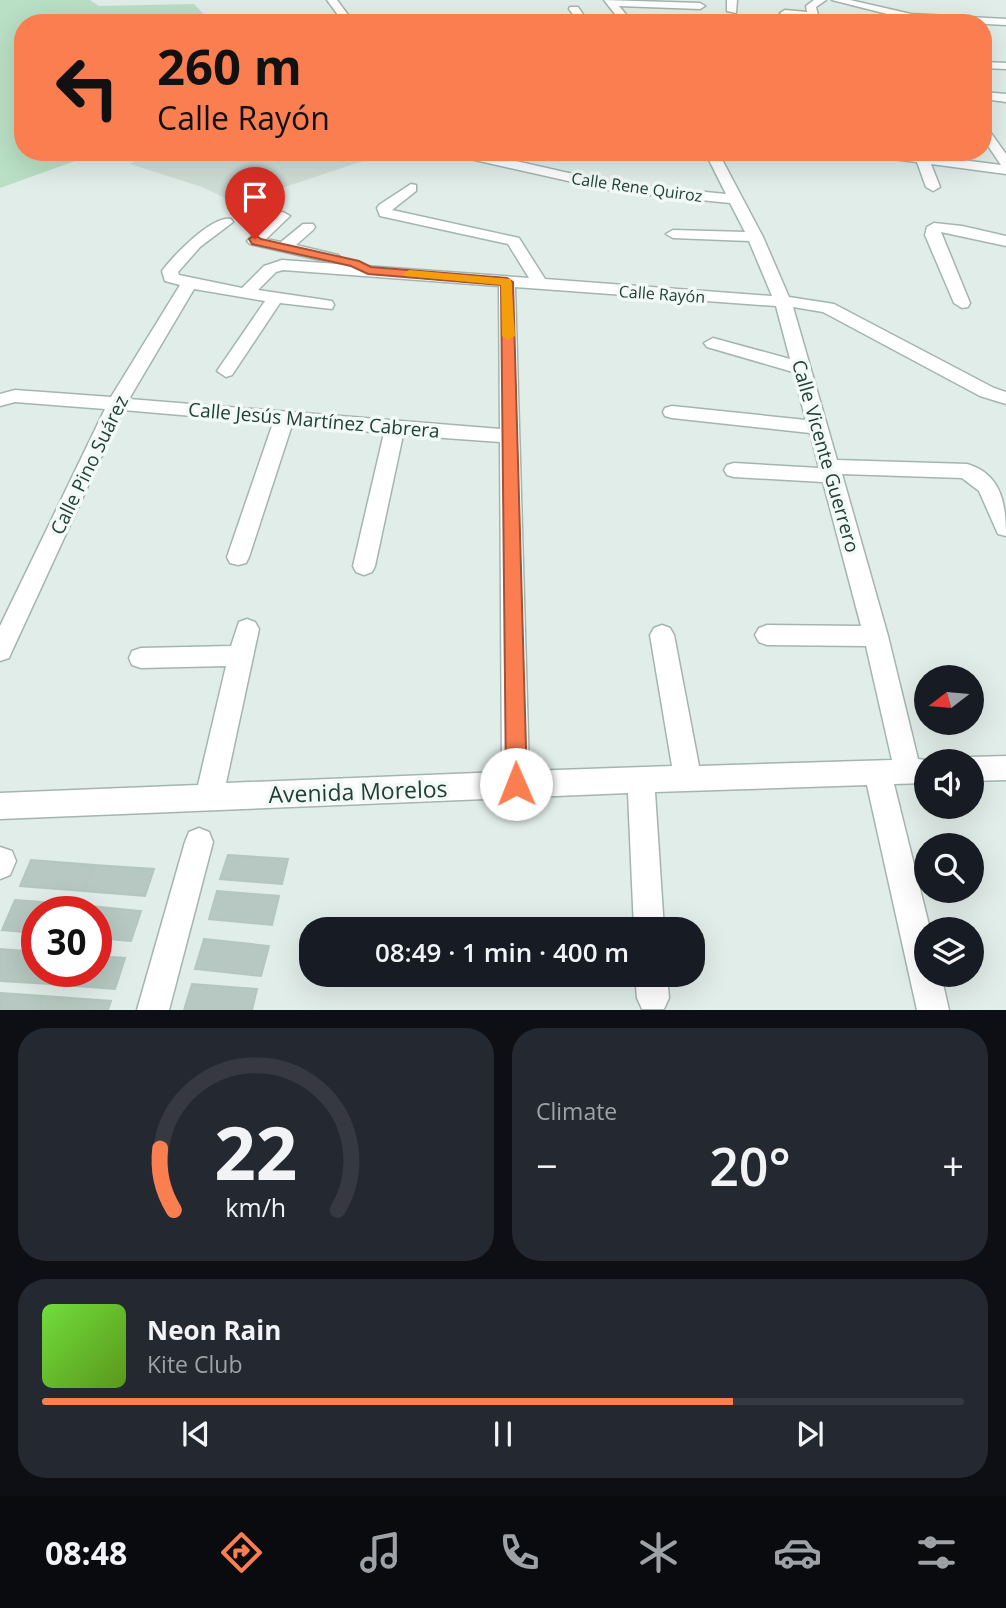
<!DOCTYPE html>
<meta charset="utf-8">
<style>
body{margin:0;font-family:"Open Sans",sans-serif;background:#242831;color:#f1f3f6;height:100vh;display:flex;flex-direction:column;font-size:26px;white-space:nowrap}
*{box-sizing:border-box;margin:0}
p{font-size:23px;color:#9ea1a6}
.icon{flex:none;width:38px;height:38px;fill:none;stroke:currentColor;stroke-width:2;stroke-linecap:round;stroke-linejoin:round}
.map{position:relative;height:1010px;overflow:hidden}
.panel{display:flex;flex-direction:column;gap:18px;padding:18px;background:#0d0f14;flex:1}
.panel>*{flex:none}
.guide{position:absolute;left:14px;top:14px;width:978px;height:147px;border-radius:28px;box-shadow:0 7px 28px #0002;background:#fb7e51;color:#111;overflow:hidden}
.needle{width:46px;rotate:254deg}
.buttons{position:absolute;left:914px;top:665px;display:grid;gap:14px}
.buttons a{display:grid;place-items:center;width:70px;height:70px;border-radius:50%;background:#171b24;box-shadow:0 7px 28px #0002;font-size:35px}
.speed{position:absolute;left:21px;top:896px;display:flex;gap:14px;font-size:35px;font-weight:700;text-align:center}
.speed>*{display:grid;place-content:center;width:91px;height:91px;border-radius:50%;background:#171b24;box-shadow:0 7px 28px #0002;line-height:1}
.speed .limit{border:10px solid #d22;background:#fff;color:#111}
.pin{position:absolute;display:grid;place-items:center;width:60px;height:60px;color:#fff;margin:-72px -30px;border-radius:50% 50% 50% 0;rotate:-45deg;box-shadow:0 0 7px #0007}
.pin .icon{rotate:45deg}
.me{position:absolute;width:77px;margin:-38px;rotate:359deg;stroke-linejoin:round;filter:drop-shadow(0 0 5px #0008)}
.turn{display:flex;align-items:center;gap:24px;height:147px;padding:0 28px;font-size:32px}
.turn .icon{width:91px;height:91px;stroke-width:2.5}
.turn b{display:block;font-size:49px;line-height:60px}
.big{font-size:52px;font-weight:600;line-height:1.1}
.panel .widget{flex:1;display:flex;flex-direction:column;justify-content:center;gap:10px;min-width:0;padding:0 24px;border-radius:28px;background:#242831}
.panel .dial{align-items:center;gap:0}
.dial svg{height:182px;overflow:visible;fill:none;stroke:#363941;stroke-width:7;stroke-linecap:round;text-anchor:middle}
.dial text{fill:#f1f3f6;stroke:none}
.song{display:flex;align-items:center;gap:21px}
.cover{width:84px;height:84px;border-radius:10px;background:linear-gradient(135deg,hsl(100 70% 55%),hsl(90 70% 35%))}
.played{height:7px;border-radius:4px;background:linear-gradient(90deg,#fb7e51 75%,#363941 75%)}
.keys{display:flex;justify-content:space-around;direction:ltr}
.heat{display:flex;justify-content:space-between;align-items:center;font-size:38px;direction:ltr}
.panel .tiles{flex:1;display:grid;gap:18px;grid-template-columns:1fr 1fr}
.widget:last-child{grid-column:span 2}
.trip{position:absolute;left:299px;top:917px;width:406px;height:70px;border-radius:28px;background:#171b24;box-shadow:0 7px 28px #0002;font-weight:600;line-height:70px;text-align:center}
.dock{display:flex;height:112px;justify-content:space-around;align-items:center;background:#090b0e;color:#9ea1a6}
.dock .icon{width:49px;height:49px}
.dock .on{color:#fb7e51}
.dock b{font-size:32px;color:#f1f3f6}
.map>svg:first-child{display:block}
.built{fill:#cfddd7}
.green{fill:#b9dfc4}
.building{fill:#b6c8c1;stroke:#b3c7bf;stroke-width:2}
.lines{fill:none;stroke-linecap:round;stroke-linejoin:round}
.minor-casing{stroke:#a3b5af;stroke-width:3}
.minor{fill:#fff;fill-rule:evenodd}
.route{fill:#fb7e51;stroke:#a35235;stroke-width:2}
.slow{fill:#f59e0b}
.labels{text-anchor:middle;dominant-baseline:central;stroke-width:7;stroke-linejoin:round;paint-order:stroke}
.far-street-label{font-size:16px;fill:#203f37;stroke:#f2f9f6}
.street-label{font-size:19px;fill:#203f37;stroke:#f2f9f6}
.near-street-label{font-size:23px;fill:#203f37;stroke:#f2f9f6}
</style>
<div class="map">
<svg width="1006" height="1010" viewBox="0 0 1006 1010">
<rect width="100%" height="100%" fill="#e1ede8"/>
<polygon class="built" points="149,152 390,152 249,199 237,200 223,197 202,187 130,164"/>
<polygon class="green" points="0,0 90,0 99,6 194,4 212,23 23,23 23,152 100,152 0,188"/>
<g class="building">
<polygon points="228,855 288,859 282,884 220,879"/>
<polygon points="31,860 94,865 84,891 20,886"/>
<polygon points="94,865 154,869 145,896 84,891"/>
<polygon points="217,891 279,896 272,925 209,919"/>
<polygon points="15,900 80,905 77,912 37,912 37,933 2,930"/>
<polygon points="80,905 141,911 131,941 96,938 96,912 77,912"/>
<polygon points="204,939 269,946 261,976 195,969"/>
<polygon points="0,949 37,952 37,971 55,971 50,984 0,981"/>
<polygon points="96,956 125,958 115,989 50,984 55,971 96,971"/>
<polygon points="192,984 257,989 252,1010 184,1010"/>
<polygon points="0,993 44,996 39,1010 0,1010"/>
<polygon points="44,996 111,1001 108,1010 39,1010"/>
</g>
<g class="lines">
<defs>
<g id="minor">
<polygon points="327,0 337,0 354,23 344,23"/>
<polygon points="604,0 700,3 705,6 700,9 619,6 633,23 622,23"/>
<polygon points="727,0 737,0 736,13 727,11"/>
<polygon points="814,0 826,0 816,7 820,23 810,23 809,18 785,16 780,13 785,10 807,12 806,6"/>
<polygon points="832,0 850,0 911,14 1006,19 1006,25 911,20"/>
<polygon points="570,7 578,7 589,23 579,23 569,9"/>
<polygon points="984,62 1006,63 1006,69 984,68"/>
<polygon points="984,92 1006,94 1006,102 984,99"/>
<polygon points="984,128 988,129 1006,154 1006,174 931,164 940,187 933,191 926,187 917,162 867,156 861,152 900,152 1001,165 984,140"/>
<path d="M451,152H476L613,183L726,194L705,152H718L763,237L789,297L834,304L994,388L1006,392V404L980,396L823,312L793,307L837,460L967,464C1002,474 1006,505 1006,536L998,534L979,491L962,478L842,474L888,636L918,759L933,761H926V783L894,784L930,929H926V975H941L949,1010H917L867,785L655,792L664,929H634L628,793L0,819V793L198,785L226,666L141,668L132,665L129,658L132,651L141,648L231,646L239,622L247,619L255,622L259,629L226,783L502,772L500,442L403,435L375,566L372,572L364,575L356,572L353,566L384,433L292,425L249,557L246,563L238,565L230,563L227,557L273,423L123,410L12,651L9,658L0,661V626L105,409L15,402L0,406V394L15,390L111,397L180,285L165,281L162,271C173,256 212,215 231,219L233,222L200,247L178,272L179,275L242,288L264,266L282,260L529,278L508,244L380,216L377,208L379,205L411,184L416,185V191L392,210L519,238L545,279L772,296L749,241L673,238L666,234L673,230L745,232L730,203L613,191L457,156ZM283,270L499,286L500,429L129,399L194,289L265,301L217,371L226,377L232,375L280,303L332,309L334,305L332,301L258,290L276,272ZM515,287L776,306L790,359L713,338L704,343L707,347L793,372L806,420L672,406L665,408L663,412L665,416L672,418L810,433L819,468L734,463L727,465L724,470L727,475L734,477L823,482L861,626L767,625L759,628L755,635L759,642L767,645L866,646L892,760L699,766L674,635L670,628L662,625L654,628L650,635L672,766L529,771Z"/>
<polygon points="283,212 290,216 266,239 281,242 303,224 313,224 315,227 313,230 296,245 338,255 341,258 338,261 333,263 250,244 247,241 250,238 278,213"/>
<polygon points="934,223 962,226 1006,236 1006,246 941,232 970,303 968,307 962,308 954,303 925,235 927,227"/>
<polygon points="1006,756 1006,780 971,781 971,761 961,761 971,757"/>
<polygon points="199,828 209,832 213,842 169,1010 137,1010 185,842 189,832"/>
<polygon points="0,847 12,851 16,861 10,875 0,879"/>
<polygon points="635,975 667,975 669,998 664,1009 642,1009 637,998"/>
</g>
</defs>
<use href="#minor" class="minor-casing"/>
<use href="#minor" class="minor"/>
</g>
<polygon class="route" points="255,235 261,239 359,261 371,267 507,278 513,282 527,784 524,791 516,794 509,791 506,784 501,285 368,274 351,266 252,244 249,239"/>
<polygon class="slow" points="409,270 511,279 515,336 508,340 502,336 501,285 405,276 403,274"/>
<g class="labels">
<g class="far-street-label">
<text transform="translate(637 187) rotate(8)">Calle Rene Quiroz</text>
<text transform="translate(662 294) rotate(4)">Calle Rayón</text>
</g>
<g class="street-label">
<text transform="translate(314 420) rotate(5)">Calle Jesús Martínez Cabrera</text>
<text transform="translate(826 456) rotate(74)">Calle Vicente Guerrero</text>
<text transform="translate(89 465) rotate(-64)">Calle Pino Suárez</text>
</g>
<g class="near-street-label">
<text transform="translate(358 791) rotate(-2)">Avenida Morelos</text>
</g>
</g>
</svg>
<div class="buttons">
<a><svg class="needle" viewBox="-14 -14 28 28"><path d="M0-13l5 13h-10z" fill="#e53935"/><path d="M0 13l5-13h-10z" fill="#9ea1a6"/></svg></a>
<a><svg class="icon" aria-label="sound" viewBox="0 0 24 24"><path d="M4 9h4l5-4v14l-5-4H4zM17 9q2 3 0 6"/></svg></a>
<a><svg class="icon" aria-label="search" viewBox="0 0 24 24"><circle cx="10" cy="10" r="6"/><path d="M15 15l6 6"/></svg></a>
<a><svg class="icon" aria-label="layers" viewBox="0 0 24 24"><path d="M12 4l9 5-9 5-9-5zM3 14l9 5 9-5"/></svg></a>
</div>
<div class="speed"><div class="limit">30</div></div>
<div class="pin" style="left:255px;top:239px;background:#d93025"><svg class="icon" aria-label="arrive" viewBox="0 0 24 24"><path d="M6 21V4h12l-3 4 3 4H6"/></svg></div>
<svg class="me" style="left:516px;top:784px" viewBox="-20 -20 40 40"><circle r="19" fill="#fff"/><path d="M0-13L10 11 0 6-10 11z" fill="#fb7e51"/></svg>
<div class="trip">08:49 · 1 min · 400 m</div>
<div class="guide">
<div class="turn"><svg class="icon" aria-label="left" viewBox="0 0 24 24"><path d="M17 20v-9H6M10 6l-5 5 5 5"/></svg><div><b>260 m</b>Calle Rayón</div></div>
</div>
</div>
<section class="panel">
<div class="tiles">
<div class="widget dial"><svg viewBox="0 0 100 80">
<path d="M14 69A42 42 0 1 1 86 69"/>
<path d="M14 69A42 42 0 0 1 8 42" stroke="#fb7e51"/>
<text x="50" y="56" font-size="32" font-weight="700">22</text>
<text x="50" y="72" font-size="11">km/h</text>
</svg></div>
<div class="widget"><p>Climate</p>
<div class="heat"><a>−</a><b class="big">20°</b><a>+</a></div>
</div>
<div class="widget">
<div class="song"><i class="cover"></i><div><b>Neon Rain</b><p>Kite Club</p></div></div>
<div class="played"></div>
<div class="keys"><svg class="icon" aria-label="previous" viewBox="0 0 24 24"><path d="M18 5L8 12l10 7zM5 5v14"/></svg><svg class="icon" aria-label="pause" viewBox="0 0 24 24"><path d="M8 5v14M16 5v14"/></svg><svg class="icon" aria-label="next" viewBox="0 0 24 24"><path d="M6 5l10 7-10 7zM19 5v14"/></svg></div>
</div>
</div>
</section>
<nav class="dock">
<b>08:48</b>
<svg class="icon on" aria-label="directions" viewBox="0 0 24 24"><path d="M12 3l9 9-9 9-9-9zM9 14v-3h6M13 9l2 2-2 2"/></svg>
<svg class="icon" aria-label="music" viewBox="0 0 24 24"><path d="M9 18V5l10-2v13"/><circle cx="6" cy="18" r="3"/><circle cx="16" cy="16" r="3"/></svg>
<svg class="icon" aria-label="phone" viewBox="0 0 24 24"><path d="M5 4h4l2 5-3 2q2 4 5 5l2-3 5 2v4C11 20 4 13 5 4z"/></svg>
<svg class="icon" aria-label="climate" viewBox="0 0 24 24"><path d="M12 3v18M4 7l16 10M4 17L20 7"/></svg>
<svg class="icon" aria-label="car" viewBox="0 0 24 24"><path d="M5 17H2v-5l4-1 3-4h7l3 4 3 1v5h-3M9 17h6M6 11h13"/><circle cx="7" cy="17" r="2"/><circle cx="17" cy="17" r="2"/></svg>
<svg class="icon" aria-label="filters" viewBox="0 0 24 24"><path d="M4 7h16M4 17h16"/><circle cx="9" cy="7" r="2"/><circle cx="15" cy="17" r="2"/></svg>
</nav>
